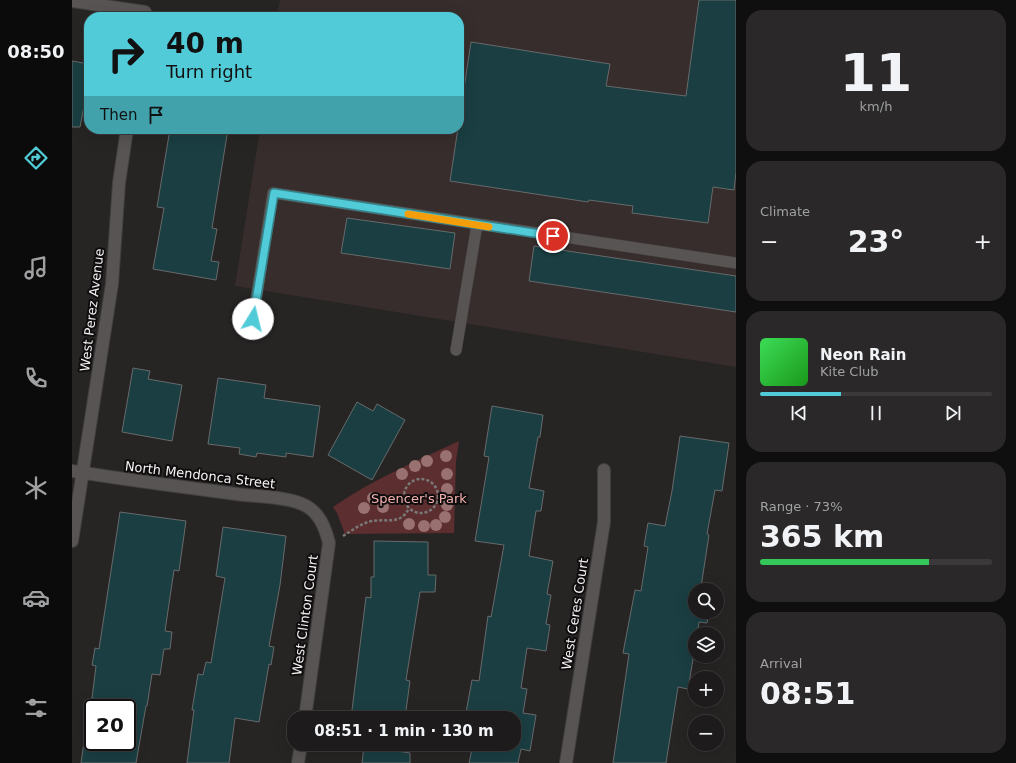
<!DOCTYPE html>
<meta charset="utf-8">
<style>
body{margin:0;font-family:"DejaVu Sans",sans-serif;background:#2a2828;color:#f1f3f6;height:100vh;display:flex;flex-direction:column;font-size:15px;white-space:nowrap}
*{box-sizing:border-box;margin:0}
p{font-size:13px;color:#a0a1a3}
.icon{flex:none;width:22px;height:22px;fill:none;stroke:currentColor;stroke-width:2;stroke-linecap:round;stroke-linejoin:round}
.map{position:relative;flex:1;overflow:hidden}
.sheet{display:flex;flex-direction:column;gap:10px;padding:10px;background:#100f0f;width:280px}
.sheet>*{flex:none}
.guide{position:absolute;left:12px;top:12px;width:380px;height:122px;border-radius:16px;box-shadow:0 4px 16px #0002,0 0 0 1px #3b393a;background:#52cbd8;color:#111;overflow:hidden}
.tools{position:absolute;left:616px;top:583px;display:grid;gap:8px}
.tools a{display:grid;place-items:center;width:36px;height:36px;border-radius:50%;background:#1d1b1b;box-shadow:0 4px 16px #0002,0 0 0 1px #3b393a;font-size:20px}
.speed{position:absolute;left:12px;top:699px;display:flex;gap:8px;font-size:20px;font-weight:700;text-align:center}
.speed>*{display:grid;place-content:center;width:52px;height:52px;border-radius:50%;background:#1d1b1b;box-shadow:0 4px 16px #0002,0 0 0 1px #3b393a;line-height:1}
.speed .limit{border:2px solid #111;border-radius:6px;background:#fff;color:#111}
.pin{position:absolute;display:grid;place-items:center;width:34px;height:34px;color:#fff;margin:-17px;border:2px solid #fff;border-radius:50%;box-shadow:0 1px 4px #0007}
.me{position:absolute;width:44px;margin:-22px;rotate:9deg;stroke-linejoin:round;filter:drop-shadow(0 0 3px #0008)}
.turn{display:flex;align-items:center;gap:14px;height:84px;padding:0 16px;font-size:18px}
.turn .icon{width:52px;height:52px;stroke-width:2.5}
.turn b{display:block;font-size:28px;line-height:34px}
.then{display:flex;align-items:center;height:38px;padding:0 16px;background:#0003;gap:8px;font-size:15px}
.big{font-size:30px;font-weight:700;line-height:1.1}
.sheet .card{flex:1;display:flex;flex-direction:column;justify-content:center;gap:6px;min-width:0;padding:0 14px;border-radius:16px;background:#2a2828}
.sheet .dial{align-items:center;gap:0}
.dial b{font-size:52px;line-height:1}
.song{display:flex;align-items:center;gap:12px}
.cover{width:48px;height:48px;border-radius:6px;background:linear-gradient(135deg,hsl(130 70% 55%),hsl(120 70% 35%))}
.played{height:4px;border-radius:2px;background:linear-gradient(90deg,#52cbd8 35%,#3b393a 35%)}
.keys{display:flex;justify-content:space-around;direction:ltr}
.heat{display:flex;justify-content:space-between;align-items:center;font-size:22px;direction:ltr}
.charge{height:6px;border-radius:3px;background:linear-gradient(90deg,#34c759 73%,#3b393a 0)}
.trip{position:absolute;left:215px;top:711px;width:234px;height:40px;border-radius:16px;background:#1d1b1b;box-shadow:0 4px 16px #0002,0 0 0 1px #3b393a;font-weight:700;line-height:40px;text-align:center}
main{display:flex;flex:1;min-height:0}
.dock{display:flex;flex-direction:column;width:72px;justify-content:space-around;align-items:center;background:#0c0b0b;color:#a0a1a3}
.dock .icon{width:28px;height:28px}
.dock .current{color:#52cbd8}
.dock b{font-size:18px;color:#f1f3f6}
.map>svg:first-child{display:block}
.built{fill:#362d2c}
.green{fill:#5c2e2f}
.building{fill:#1a3e42;stroke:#676a6b}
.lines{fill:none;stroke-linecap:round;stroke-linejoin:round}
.service-casing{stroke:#423f3f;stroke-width:12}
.minor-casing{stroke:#423f3f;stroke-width:14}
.path{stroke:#7b7878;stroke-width:2.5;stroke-dasharray:3 2;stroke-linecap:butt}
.service{stroke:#585454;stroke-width:11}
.minor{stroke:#585454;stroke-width:12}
.tree{fill:#987170}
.route-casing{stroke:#35848c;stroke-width:10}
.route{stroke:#52cbd8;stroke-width:7}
.slow{stroke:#f59e0b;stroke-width:7}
.labels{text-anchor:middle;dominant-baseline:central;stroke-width:4;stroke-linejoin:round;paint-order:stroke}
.street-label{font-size:13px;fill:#f4f2f2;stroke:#0f0d0d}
.park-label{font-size:13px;fill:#f4b0af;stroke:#0f0d0d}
</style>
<main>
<nav class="dock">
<b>08:50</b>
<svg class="icon current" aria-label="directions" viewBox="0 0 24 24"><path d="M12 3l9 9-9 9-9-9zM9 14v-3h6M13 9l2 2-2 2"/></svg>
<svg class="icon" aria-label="music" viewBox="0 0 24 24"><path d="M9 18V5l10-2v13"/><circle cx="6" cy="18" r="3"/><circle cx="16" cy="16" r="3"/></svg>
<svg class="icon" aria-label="phone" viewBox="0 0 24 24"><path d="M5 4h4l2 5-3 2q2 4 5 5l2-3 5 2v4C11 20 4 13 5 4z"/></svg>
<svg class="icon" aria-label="climate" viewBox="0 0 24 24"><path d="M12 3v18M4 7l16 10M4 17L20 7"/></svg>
<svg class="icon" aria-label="car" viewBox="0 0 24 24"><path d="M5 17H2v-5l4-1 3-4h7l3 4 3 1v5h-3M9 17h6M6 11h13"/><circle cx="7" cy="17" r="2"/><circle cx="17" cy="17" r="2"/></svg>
<svg class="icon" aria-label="filters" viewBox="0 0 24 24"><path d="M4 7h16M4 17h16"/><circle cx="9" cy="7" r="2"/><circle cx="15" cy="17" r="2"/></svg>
</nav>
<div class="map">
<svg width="664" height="763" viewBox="0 0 664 763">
<rect width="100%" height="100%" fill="#272424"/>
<polygon class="built" points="208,0 664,0 664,367 163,286 188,129 387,129 387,17 205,17"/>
<path class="green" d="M387,441L384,461L382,533L273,534L265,513L261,507C300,480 344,461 387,441Z"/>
<g class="building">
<polygon points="627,0 664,0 664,172 662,190 641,187 636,223 560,213 561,206 517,200 516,202 378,181 399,42 538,64 534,86 614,96"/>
<polygon points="0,61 17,64 17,81 8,127 0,127"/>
<polygon points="98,129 156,129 140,228 145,229 139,261 147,262 144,280 81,269 92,208 85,207"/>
<polygon points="275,218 383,233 378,269 269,253"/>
<polygon points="462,246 664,276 664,312 457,281"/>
<polygon points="61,368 78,371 76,379 110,385 100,441 50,432"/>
<polygon points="146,378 194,385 192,398 248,406 241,457 214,453 214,457 185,453 184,457 167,454 168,448 136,444"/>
<polygon points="285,402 301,411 305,404 333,420 300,480 256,455"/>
<polygon points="420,406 471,415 468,437 466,437 457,488 472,491 469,511 464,511 457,556 481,561 475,594 479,595 474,624 478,625 474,651 455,648 449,688 455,689 451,713 464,715 458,751 449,749 446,763 397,763 401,744 442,744 442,718 393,718 400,680 407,681 416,616 419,617 432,545 403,541 417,457 412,456"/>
<polygon points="608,436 657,443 650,491 643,490 635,534 637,535 629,587 641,589 640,590 623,590 623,612 637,612 635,623 627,622 625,634 623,634 623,647 616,689 606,687 594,763 541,763 557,654 551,653 563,590 569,591 576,547 572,546 576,523 593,526 600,491"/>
<polygon points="48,512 114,521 107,571 102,570 93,631 100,632 98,649 92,649 88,675 80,674 75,706 74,706 64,763 9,763 12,742 55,742 55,703 20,698 24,666 20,665 23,648 27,649"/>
<polygon points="151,527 214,536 208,585 197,646 202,647 199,665 197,664 187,722 163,718 157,763 115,763 122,710 120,710 126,674 131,675 134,662 139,663 153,578 144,576"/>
<polygon points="302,541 356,542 356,575 364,575 363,592 348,592 334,680 338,681 333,718 279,718 294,597 299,598 299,577 302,577"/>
<polygon points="292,746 338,753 338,763 290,763"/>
</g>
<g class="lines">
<defs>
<g id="service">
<polyline points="181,319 201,193 664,263"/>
<polyline points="384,350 405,225"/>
</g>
<g id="minor">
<polyline points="0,1 73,12"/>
<path d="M0,471C54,480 109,487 164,494C184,497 211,496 230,504C247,511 253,527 257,543L233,718"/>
<polyline points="0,541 40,284 47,183 55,129"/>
<polyline points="226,763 229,744"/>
<polyline points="494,763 532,522 532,470"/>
</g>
</defs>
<use href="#service" class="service-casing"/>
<use href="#minor" class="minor-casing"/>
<g class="path">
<circle cx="349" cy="496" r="17"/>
<path d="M271,536C279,531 287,525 296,522C312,517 328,527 337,508"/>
</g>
<use href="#service" class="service"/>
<use href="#minor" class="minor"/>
</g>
<g class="tree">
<circle cx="374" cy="456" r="6"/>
<circle cx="355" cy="461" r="6"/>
<circle cx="343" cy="466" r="6"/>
<circle cx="330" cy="474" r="6"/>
<circle cx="375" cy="474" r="6"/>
<circle cx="375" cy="489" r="6"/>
<circle cx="301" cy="498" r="6"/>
<circle cx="375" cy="505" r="6"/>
<circle cx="311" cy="507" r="6"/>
<circle cx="292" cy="508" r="6"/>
<circle cx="373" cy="517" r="6"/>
<circle cx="337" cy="524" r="6"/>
<circle cx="364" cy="525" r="6"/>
<circle cx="352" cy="526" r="6"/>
</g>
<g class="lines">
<defs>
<polyline id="route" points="181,319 202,193 481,236"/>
</defs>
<use href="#route" class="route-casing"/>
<use href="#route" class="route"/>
<polyline class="slow" points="336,214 417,227"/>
</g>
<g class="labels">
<g class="street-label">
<text transform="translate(20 310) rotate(-83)">West Perez Avenue</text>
<text transform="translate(128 475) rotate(7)">North Mendonca Street</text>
<text transform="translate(503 614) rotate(-81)">West Ceres Court</text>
<text transform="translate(233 615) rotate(-82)">West Clinton Court</text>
</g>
<g class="park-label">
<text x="347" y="498">Spencer's Park</text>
</g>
</g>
</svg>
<div class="tools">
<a><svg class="icon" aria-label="search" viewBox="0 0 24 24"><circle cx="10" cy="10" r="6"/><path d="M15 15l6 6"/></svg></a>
<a><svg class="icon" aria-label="layers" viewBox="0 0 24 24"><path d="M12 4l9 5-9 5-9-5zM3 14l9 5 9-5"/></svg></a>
<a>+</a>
<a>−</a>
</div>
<div class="speed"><div class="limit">20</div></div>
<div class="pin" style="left:481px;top:236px;background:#d93025"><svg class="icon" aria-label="arrive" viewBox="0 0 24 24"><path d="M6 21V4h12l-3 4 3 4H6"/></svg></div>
<svg class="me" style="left:181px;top:319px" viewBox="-20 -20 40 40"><circle r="19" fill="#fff"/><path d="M0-13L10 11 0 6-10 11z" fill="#52cbd8"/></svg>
<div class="trip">08:51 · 1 min · 130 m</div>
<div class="guide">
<div class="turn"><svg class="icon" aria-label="right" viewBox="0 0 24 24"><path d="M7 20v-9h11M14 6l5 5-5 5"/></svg><div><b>40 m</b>Turn right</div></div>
<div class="then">Then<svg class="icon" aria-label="arrive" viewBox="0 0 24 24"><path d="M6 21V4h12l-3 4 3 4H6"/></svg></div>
</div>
</div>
<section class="sheet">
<div class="card dial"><b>11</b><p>km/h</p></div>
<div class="card"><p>Climate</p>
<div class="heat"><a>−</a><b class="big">23°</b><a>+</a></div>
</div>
<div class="card">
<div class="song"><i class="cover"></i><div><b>Neon Rain</b><p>Kite Club</p></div></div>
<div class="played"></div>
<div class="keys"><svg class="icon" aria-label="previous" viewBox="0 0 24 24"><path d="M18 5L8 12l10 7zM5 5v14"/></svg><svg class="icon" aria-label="pause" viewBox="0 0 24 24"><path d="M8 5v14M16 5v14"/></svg><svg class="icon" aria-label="next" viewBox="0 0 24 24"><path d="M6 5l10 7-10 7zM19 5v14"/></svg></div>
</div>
<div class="card"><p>Range · 73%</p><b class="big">365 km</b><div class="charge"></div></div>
<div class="card"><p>Arrival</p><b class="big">08:51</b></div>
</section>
</main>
